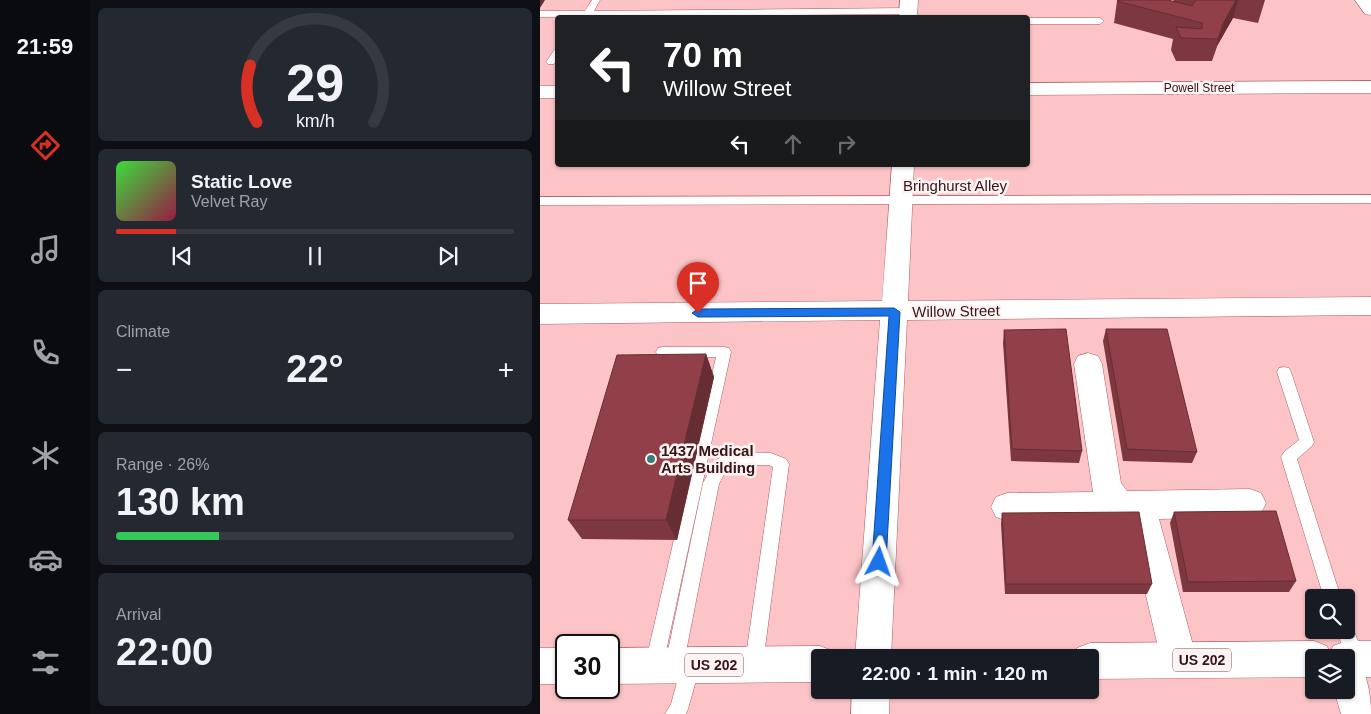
<!DOCTYPE html>
<meta charset="utf-8">
<style>
body{margin:0;font-family:Helvetica,sans-serif;background:#242831;color:#f1f3f6;height:100vh;display:flex;flex-direction:column;font-size:19px;white-space:nowrap}
*{box-sizing:border-box;margin:0}
p{font-size:16px;color:#9ea1a6}
.icon{flex:none;width:28px;height:28px;fill:none;stroke:currentColor;stroke-width:2;stroke-linecap:round;stroke-linejoin:round}
.map{position:relative;flex:1;overflow:hidden}
.sheet{display:flex;flex-direction:column;gap:8px;padding:8px;background:#0d0f14;width:450px}
.sheet>*{flex:none}
.top-card{position:absolute;left:15px;top:15px;width:475px;height:152px;border-radius:5px;box-shadow:0 1px 4px #0004;background:#202124;color:#fff;overflow:hidden}
.tools{position:absolute;left:765px;top:589px;display:grid;gap:10px}
.tools a{display:grid;place-items:center;width:50px;height:50px;border-radius:5px;background:#171b24;box-shadow:0 1px 4px #0004;font-size:25px}
.speed{position:absolute;left:15px;top:634px;display:flex;gap:10px;font-size:25px;font-weight:700;text-align:center}
.speed>*{display:grid;place-content:center;width:65px;height:65px;border-radius:50%;background:#171b24;box-shadow:0 1px 4px #0004;line-height:1}
.speed .limit{border:2px solid #111;border-radius:8px;background:#fff;color:#111}
.pin{position:absolute;display:grid;place-items:center;width:42px;height:42px;color:#fff;margin:-51px -21px;border-radius:50% 50% 50% 0;rotate:-45deg;box-shadow:0 0 5px #0007}
.pin .icon{rotate:45deg}
.me{position:absolute;width:55px;margin:-28px;rotate:4deg;stroke-linejoin:round;filter:drop-shadow(0 0 4px #0008)}
.turn{display:flex;align-items:center;gap:18px;height:105px;padding:0 25px;font-size:22px}
.turn .icon{width:65px;height:65px;stroke-width:2.5}
.turn b{display:block;font-size:35px;line-height:42px}
.lanes{display:flex;align-items:center;height:48px;padding:0 25px;background:#0003;justify-content:center;gap:25px;direction:ltr}
.lanes .off{opacity:.35}
.big{font-size:38px;font-weight:600;line-height:1.1}
.sheet .card{flex:1;display:flex;flex-direction:column;justify-content:center;gap:8px;min-width:0;padding:0 18px;border-radius:8px;background:#242831}
.sheet .dial{align-items:center;gap:0}
.dial svg{height:130px;overflow:visible;fill:none;stroke:#363941;stroke-width:7;stroke-linecap:round;text-anchor:middle}
.dial text{fill:#f1f3f6;stroke:none}
.song{display:flex;align-items:center;gap:15px}
.cover{width:60px;height:60px;border-radius:8px;background:linear-gradient(135deg,hsl(120 70% 55%),hsl(340 70% 35%))}
.played{height:5px;border-radius:2px;background:linear-gradient(90deg,#d93025 15%,#363941 15%)}
.keys{display:flex;justify-content:space-around;direction:ltr}
.heat{display:flex;justify-content:space-between;align-items:center;font-size:28px;direction:ltr}
.charge{height:8px;border-radius:4px;background:linear-gradient(90deg,#34c759 26%,#363941 0)}
.trip{position:absolute;left:271px;top:649px;width:288px;height:50px;border-radius:5px;background:#171b24;box-shadow:0 1px 4px #0004;font-weight:600;line-height:50px;text-align:center}
main{display:flex;flex:1;min-height:0}
.tab-bar{display:flex;flex-direction:column;width:90px;justify-content:space-around;align-items:center;background:#090b0e;color:#9ea1a6}
.tab-bar .icon{width:35px;height:35px}
.tab-bar .current{color:#d93025}
.tab-bar b{font-size:22px;color:#f1f3f6}
.map>svg:first-child{display:block}
.lines{fill:none;stroke-linecap:round;stroke-linejoin:round}
.service-casing{stroke:#b05c64;stroke-width:1}
.minor-casing{stroke:#b05c64;stroke-width:1}
.trunk-casing{stroke:#b05c64;stroke-width:1}
.service{fill:#fff;fill-rule:evenodd}
.minor{fill:#fff;fill-rule:evenodd}
.trunk{fill:#fff;fill-rule:evenodd}
.wall{fill:#7d373f}
.shaded-wall{fill:#662d33}
.building{fill:#914049;stroke:#662d33}
.route{fill:#1a73e8;stroke:#114b97}
.poi-dot{fill:#357e7e;stroke:#fdf3f3;stroke-width:2}
.labels{text-anchor:middle;dominant-baseline:central;stroke-width:5;stroke-linejoin:round;paint-order:stroke}
.far-street-label{font-size:12px;fill:#361417;stroke:#fdf3f3}
.shield{fill:#fdf3f3;stroke:#725759;stroke-width:1}
.shield-label{font-size:14px;font-weight:bold;fill:#361417}
.street-label{font-size:15px;fill:#361417;stroke:#fdf3f3}
.poi-label{font-size:15px;font-weight:bold;fill:#361417;stroke:#fdf3f3;text-anchor:start}
</style>
<main>
<nav class="tab-bar">
<b>21:59</b>
<svg class="icon current" aria-label="directions" viewBox="0 0 24 24"><path d="M12 3l9 9-9 9-9-9zM9 14v-3h6M13 9l2 2-2 2"/></svg>
<svg class="icon" aria-label="music" viewBox="0 0 24 24"><path d="M9 18V5l10-2v13"/><circle cx="6" cy="18" r="3"/><circle cx="16" cy="16" r="3"/></svg>
<svg class="icon" aria-label="phone" viewBox="0 0 24 24"><path d="M5 4h4l2 5-3 2q2 4 5 5l2-3 5 2v4C11 20 4 13 5 4z"/></svg>
<svg class="icon" aria-label="climate" viewBox="0 0 24 24"><path d="M12 3v18M4 7l16 10M4 17L20 7"/></svg>
<svg class="icon" aria-label="car" viewBox="0 0 24 24"><path d="M5 17H2v-5l4-1 3-4h7l3 4 3 1v5h-3M9 17h6M6 11h13"/><circle cx="7" cy="17" r="2"/><circle cx="17" cy="17" r="2"/></svg>
<svg class="icon" aria-label="filters" viewBox="0 0 24 24"><path d="M4 7h16M4 17h16"/><circle cx="9" cy="7" r="2"/><circle cx="15" cy="17" r="2"/></svg>
</nav>
<section class="sheet">
<div class="card dial"><svg viewBox="0 0 100 80">
<path d="M14 69A42 42 0 1 1 86 69"/>
<path d="M14 69A42 42 0 0 1 10 34" stroke="#d93025"/>
<text x="50" y="56" font-size="32" font-weight="700">29</text>
<text x="50" y="72" font-size="11">km/h</text>
</svg></div>
<div class="card">
<div class="song"><i class="cover"></i><div><b>Static Love</b><p>Velvet Ray</p></div></div>
<div class="played"></div>
<div class="keys"><svg class="icon" aria-label="previous" viewBox="0 0 24 24"><path d="M18 5L8 12l10 7zM5 5v14"/></svg><svg class="icon" aria-label="pause" viewBox="0 0 24 24"><path d="M8 5v14M16 5v14"/></svg><svg class="icon" aria-label="next" viewBox="0 0 24 24"><path d="M6 5l10 7-10 7zM19 5v14"/></svg></div>
</div>
<div class="card"><p>Climate</p>
<div class="heat"><a>−</a><b class="big">22°</b><a>+</a></div>
</div>
<div class="card"><p>Range · 26%</p><b class="big">130 km</b><div class="charge"></div></div>
<div class="card"><p>Arrival</p><b class="big">22:00</b></div>
</section>
<div class="map">
<svg width="831" height="714" viewBox="0 0 831 714">
<rect width="100%" height="100%" fill="#fdc4c7"/>
<g class="lines">
<defs>
<g id="service">
<polygon points="52,0 60,0 54,11 369,8 373,11 369,14 0,17 0,11 45,11"/>
<polygon points="488,18 560,18 564,21 560,24 488,24"/>
<polygon points="18,48 18,59 14,64 8,64 6,62 15,49"/>
<polygon points="831,195 831,203 0,205 0,197"/>
<polygon points="123,347 184,347 189,348 191,352 123,665 120,671 114,674 108,671 105,665 176,357 123,357 118,356 116,352 118,348"/>
<polygon points="744,367 749,368 751,372 774,442 772,446 757,459 801,598 784,598 741,457 744,452 759,440 737,372 739,368"/>
<polygon points="190,452 231,453 246,459 249,464 223,663 220,669 214,672 208,669 205,663 233,467 229,465 193,465 186,470 179,484 144,662 151,657 157,660 160,666 148,709 146,714 125,714 131,704 140,671 134,674 128,671 125,665 163,483 176,460"/>
<polygon points="806,622 811,624 825,658 822,664 816,667 810,664 796,630 806,630"/>
</g>
<g id="minor">
<polygon points="360,0 378,0 377,18 359,18"/>
<polygon points="815,0 831,0 831,15 825,14"/>
<polygon points="831,81 831,93 488,95 488,83"/>
<rect x="0" y="86" width="18" height="12"/>
<polygon points="352,165 374,165 368,301 831,297 831,315 367,320 351,658 315,658 340,320 0,324 0,304 342,301"/>
<polygon points="548,353 558,356 562,364 581,483 587,491 710,489 721,493 726,503 721,513 710,517 619,519 657,660 652,673 639,678 626,673 621,660 591,531 574,519 467,521 456,517 451,507 456,497 467,493 553,492 534,364 538,356"/>
<path d="M806,653L819,658C827,679 831,692 831,714H801L794,690H806V658H795Z"/>
<polygon points="312,690 350,690 349,714 311,714"/>
</g>
<g id="trunk">
<polygon points="774,641 787,646 790,654 793,646 806,641 831,641 831,677 806,677 806,658 774,658 774,677 550,679 550,658 533,658 537,648 550,643"/>
<polygon points="280,646 293,651 295,658 280,658 280,682 69,684 69,648"/>
<rect x="0" y="648" width="26" height="36"/>
</g>
</defs>
<use href="#service" class="service-casing"/>
<use href="#minor" class="minor-casing"/>
<use href="#trunk" class="trunk-casing"/>
<use href="#service" class="service"/>
<use href="#minor" class="minor"/>
<use href="#trunk" class="trunk"/>
</g>
<g class="wall">
<polygon points="634,0 725,0 718,23 693,18 677,46 672,61 636,61 631,50 633,39 574,23 577,1 633,1"/>
<polygon points="566,329 657,452 652,463 583,461 563,341"/>
<polygon points="464,330 542,451 539,463 471,461 463,343"/>
<polygon points="166,354 174,377 137,540 42,539 28,520"/>
<polygon points="634,512 756,581 749,592 643,592 630,523"/>
<polygon points="462,513 612,584 607,594 465,594 461,524"/>
</g>
<g class="shaded-wall">
<polygon points="0,0 5,0 0,8"/>
<polygon points="696,0 698,0 693,18 677,46 672,61 683,24"/>
<polygon points="166,354 174,377 137,540 126,520"/>
</g>
<g class="building">
<polygon points="578,0 628,0 652,6 656,0 696,0 683,24 678,39 641,38 636,27 662,29 662,23 577,1"/>
<polygon points="526,329 542,451 472,449 464,330"/>
<polygon points="566,329 627,329 657,452 587,449"/>
<polygon points="166,354 126,520 28,520 77,355"/>
<polygon points="736,511 756,581 648,582 634,512"/>
<polygon points="599,512 612,584 466,584 462,513"/>
</g>
<polygon class="route" points="354,308 360,312 346,562 344,566 339,568 334,566 332,562 349,316 158,317 152,313 158,309"/>
<circle class="poi-dot" cx="111" cy="459" r="5"/>
<g class="labels">
<g class="far-street-label">
<text x="659" y="88">Powell Street</text>
</g>
<g class="shield">
<rect x="633" y="648.5" width="58" height="23" rx="4"/>
<rect x="145" y="653.5" width="58" height="23" rx="4"/>
</g>
<g class="shield-label">
<text x="662" y="660">US 202</text>
<text x="174" y="665">US 202</text>
</g>
<g class="street-label">
<text x="415" y="185">Bringhurst Alley</text>
<text transform="translate(416 311) rotate(-1)">Willow Street</text>
</g>
<g class="poi-label">
<text x="121" y="450">1437 Medical<tspan x="121" dy="17">Arts Building</tspan></text>
</g>
</g>
</svg>
<div class="tools">
<a><svg class="icon" aria-label="search" viewBox="0 0 24 24"><circle cx="10" cy="10" r="6"/><path d="M15 15l6 6"/></svg></a>
<a><svg class="icon" aria-label="layers" viewBox="0 0 24 24"><path d="M12 4l9 5-9 5-9-5zM3 14l9 5 9-5"/></svg></a>
</div>
<div class="speed"><div class="limit">30</div></div>
<div class="pin" style="left:158px;top:313px;background:#d93025"><svg class="icon" aria-label="arrive" viewBox="0 0 24 24"><path d="M6 21V4h12l-3 4 3 4H6"/></svg></div>
<svg class="me" style="left:339px;top:562px" viewBox="-20 -20 40 40"><path d="M0-17L14 15 0 8-14 15z" fill="#1a73e8" stroke="#fff" stroke-width="4"/></svg>
<div class="trip">22:00 · 1 min · 120 m</div>
<div class="top-card">
<div class="turn"><svg class="icon" aria-label="left" viewBox="0 0 24 24"><path d="M17 20v-9H6M10 6l-5 5 5 5"/></svg><div><b>70 m</b>Willow Street</div></div>
<div class="lanes"><svg class="icon" aria-label="left" viewBox="0 0 24 24"><path d="M17 20v-9H6M10 6l-5 5 5 5"/></svg><svg class="icon off" aria-label="ahead" viewBox="0 0 24 24"><path d="M12 20V5M6 11l6-6 6 6"/></svg><svg class="icon off" aria-label="right" viewBox="0 0 24 24"><path d="M7 20v-9h11M14 6l5 5-5 5"/></svg></div>
</div>
</div>
</main>
